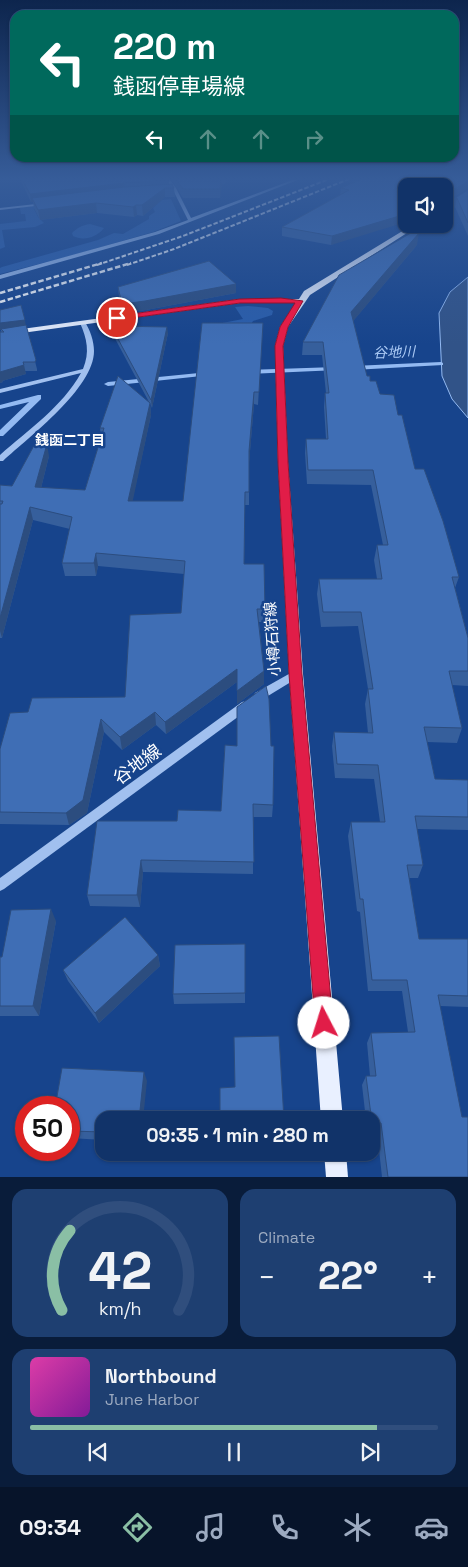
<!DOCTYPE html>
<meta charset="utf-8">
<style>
body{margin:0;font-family:"Space Grotesk","Noto Sans JP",sans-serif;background:#1e3f71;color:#f1f3f6;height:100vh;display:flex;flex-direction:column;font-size:19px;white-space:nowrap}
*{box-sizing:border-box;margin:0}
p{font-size:16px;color:#9caac0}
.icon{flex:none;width:28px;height:28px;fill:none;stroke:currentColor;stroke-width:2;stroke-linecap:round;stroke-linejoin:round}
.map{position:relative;height:1177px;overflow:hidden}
.side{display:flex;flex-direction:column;gap:12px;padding:12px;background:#091c3a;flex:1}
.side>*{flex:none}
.guide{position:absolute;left:10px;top:10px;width:449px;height:152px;border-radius:15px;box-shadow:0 1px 4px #0004,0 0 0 1px #304e7d;background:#00695c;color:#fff;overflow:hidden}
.controls{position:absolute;left:398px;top:178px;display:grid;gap:10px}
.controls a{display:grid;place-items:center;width:55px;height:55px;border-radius:10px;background:#113369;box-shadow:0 1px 4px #0004,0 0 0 1px #304e7d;font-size:25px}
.speed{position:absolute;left:15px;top:1096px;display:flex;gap:10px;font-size:25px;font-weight:700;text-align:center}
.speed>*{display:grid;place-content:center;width:65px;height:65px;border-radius:50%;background:#113369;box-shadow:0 1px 4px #0004,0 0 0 1px #304e7d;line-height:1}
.speed .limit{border:8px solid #d22;background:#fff;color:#111}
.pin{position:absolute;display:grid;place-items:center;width:42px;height:42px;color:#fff;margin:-21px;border:2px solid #fff;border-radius:50%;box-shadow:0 1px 5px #0007}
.me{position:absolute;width:55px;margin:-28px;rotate:355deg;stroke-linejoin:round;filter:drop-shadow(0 0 4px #0008)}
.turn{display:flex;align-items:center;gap:18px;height:105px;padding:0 20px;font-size:22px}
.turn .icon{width:65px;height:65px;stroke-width:2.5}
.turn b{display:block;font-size:35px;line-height:42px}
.lanes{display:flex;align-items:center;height:48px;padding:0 20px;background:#0003;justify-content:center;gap:25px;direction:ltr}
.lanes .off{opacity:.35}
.big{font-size:38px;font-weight:700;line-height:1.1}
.side .card{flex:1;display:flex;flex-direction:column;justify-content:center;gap:8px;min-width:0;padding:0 18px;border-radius:15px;background:#1e3f71}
.side .dial{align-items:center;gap:0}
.dial svg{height:130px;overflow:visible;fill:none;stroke:#304e7d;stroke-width:7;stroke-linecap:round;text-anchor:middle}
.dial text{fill:#f1f3f6;stroke:none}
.song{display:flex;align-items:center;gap:15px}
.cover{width:60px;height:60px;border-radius:8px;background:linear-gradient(135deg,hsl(320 70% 55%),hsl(290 70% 35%))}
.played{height:5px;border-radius:2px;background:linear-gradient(90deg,#8abfa5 85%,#304e7d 85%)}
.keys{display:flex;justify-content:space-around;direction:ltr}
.heat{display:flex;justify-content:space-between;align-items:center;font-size:28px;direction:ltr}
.side .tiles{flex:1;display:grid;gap:12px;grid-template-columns:1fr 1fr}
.card:last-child{grid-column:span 2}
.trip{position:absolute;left:95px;top:1111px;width:285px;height:50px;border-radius:15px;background:#113369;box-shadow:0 1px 4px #0004,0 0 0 1px #304e7d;font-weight:700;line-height:50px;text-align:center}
.tab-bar{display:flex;height:80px;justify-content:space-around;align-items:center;background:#07142a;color:#9caac0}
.tab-bar .icon{width:35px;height:35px}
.tab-bar .current{color:#8abfa5}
.tab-bar b{font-size:22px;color:#f1f3f6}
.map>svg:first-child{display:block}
.green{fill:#295dab}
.water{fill:#315388;stroke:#93baf2}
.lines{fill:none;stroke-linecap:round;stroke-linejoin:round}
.stream{fill:#93baf2;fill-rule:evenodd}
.minor{fill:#a1c0ef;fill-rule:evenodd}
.major{fill:#e9f0ff;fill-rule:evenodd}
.rail-far1{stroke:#fff;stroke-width:2;stroke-dasharray:4.5 2;stroke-linecap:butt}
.rail{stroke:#fff;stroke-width:2.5;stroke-dasharray:5.5 2.5;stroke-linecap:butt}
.wall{fill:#365f9c}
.shaded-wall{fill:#2c4d7f}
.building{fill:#3f6eb5;stroke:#2c4d7f}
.route{fill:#e11d48;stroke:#92132f}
.labels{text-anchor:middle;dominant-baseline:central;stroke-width:5;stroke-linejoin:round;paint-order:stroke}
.far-water-label{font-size:14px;font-style:italic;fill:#accbf6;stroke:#17448c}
.far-neighbourhood-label{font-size:14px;font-weight:bold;fill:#fff;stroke:#17448c}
.street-label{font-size:15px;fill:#fff;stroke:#17448c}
.near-street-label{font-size:18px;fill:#fff;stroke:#17448c}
</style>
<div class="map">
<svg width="468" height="1177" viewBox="0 0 468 1177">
<rect width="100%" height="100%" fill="#17448c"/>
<g class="green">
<polygon points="123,196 102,201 34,209 38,217 44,223 35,227 2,230 5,247 0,249 0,224 26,221 25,214 21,214 20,208 22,207"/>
<polygon points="171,199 181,221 153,232 70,256 0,274 0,268 2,267 98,240 114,233 123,234 149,219 149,216 155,212 153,208 162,200"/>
<path d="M90,224L104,228C96,238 83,241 73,236L72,233C77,228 82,225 90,224Z"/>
<polygon points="248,306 268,308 273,311 272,315 253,321 250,326 217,324 243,319 235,307"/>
</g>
<polygon class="water" points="468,277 468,418 452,399 442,376 439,313 450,292"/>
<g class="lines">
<g class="stream">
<polygon points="441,362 443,363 443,365 353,370 350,368 353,366"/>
<polygon points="336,367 339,369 338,370 248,374 244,372 248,370"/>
<polygon points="209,372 213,374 211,375 108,386 104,384 108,382"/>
<polygon points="38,395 41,395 41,399 3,436 0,436 0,430 29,402 0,409 0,405"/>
</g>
<g class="minor">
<polygon points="165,179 169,179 176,188 191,218 295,179 300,179 159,234 0,279 0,275 155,232 188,220 172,188"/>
<polygon points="444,197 456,200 457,201 455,202 444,199"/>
<polygon points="45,203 44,205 0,210 0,208"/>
<path d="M83,321L85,322C90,330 94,341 94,351C94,388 30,436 3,461H0V455C28,430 62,407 81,373L0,393V389L83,369C90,352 87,339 80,323Z"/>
<polygon points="296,670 299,671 301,674 299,677 263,699 259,700 255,699 254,696 255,693"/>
<polygon points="246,701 250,702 251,705 250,708 4,889 0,891 0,878 242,702"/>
</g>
<g class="major">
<polygon points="468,190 468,195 444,210 444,206"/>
<polygon points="414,224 421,224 310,295 288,327 283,346 288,462 303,674 343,1120 321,1120 289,674 278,462 275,346 280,327 296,303 240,303 0,336 0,332 240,299 299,299 304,291"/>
<polygon points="324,1152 346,1152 348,1177 326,1177"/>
</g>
<g class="rail-far1">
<polyline points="97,265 183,236 329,179"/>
<polyline points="127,265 174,249 349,179"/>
</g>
<g class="rail">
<polyline points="0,293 102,263"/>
<polyline points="0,302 131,263"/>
</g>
</g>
<g class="wall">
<polygon points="20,179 168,179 169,180 169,184 174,188 175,197 165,197 143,216 137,215 134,217 97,213 40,220 34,208 33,202 31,202"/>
<polygon points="171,179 226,179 225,184 222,184 220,198 183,198"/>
<polygon points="346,179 468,179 468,188 453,197 448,196 447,202 444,205 444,186 331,245 282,236 282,227 340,195 341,188 360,180"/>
<polygon points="468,190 468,236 455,207 451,208 452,200"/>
<polygon points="417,245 353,321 367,376 380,394 398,415 415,469 459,577 455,588 468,638 468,686 452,685 462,728 457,743 427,742 435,779 468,780 468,830 417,829 423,865 418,878 409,878 419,939 468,939 468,1007 440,1006 468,1177 382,1177 377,1131 371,1131 371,1120 366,1120 362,1085 366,1076 370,1076 367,1043 371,1033 408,1032 402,991 368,991 360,912 357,911 348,836 351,822 380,822 374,779 335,778 332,746 334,732 368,733 365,704 368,689 358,626 321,627 317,594 319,579 377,579 374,560 377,545 383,545 371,485 307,484 305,453 306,439 326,439 324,407 325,393 326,393 322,355 302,355 303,342"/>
<polygon points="236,284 236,293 146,310 123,313 119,296 118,287"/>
<polygon points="26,326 37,369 37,371 25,371 26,374 2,381 3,382 0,383 1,332 1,330 0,330"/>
<polygon points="111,326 168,333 152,408 150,403 151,415 132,501 183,501 262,335 258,405 254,404 249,463 249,505 245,505 244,564 265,609 265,622 259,622 264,671 264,684 237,704 237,682 166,734 156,725 122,750 104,732 87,813 69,825 0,824 0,749 28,712 125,697 181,613 184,574 98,566 96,576 65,576 62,563 70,529 33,520 2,638 0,638 0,485 12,486 49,456 41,488 85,490 101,438 100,428 149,402 112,333"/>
<polygon points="225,745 273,805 272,817 253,817 253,874 143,872 140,907 90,906 87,895 177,821 221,811"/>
<polygon points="56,921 39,1016 0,1016 0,957 2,957"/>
<polygon points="158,955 160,966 99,1023 68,981 63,970"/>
<polygon points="245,993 245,1003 174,1004 173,994"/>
<polygon points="147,1081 104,1120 104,1140 69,1138 69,1108"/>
</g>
<g class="shaded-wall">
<polygon points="221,179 222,184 220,198 220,189"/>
<polygon points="468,181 468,188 453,197 455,189"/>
<polygon points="124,183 125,191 32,198 33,202 31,202 30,194"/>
<polygon points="165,188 165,197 143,216 142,205"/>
<polygon points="448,193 447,202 444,205 444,197"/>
<polygon points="457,198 455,207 451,208 452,200"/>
<polygon points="96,203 97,213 40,220 38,210"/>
<polygon points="136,205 137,215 134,217 133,207"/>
<polygon points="406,214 406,222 331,245 332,236"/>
<polygon points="419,233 417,245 350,325 351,312"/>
<polygon points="236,284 236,293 146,310 123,313 122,304"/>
<polygon points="25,320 26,327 0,330 0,323"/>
<polygon points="167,327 168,333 152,408 151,400"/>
<polygon points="24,365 26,374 2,381 3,382 0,383 0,372"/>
<polygon points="254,392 254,404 249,463 249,451"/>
<polygon points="150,403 151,415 130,514 128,501"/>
<polygon points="47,444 49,456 38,500 35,487"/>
<polygon points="30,507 33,520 2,638 0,631 0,618"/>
<polygon points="96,553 98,566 96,576 94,563"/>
<polygon points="237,669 237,682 166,734 165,722"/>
<polygon points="264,671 264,684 237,704 237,691"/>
<polygon points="155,712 156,725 122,750 120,737"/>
<polygon points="101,719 104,732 87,813 69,825 66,813"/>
<polygon points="141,860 143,872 140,907 137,895"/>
<polygon points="51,909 56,921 39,1016 33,1006"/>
<polygon points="158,955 160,966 99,1023 95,1013"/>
<polygon points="144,1072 147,1081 143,1120 139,1120"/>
</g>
<g class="building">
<polygon points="22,179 168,179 169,180 124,183 30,194"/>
<polygon points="176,179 221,179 220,189 183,189"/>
<polygon points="362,179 422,180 423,179 468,179 468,181 455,189 444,187 444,192 448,193 444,197 444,186 406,186 406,214 332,236 282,227 349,190 341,188"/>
<polygon points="172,184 174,188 165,188 142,205 136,205 133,207 96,203 38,210 32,198 124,187"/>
<polygon points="468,190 468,223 457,198 452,200"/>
<polygon points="416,230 419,233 351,312 367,376 370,376 370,381 376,381 380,394 394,395 398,415 402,415 415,469 424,469 443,521 459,577 452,577 468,638 468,671 449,671 462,728 424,727 435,779 468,780 468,817 415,816 423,865 407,865 419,939 468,939 468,996 438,995 462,1117 468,1117 468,1177 388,1177 381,1123 372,1123 366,1076 376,1076 371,1033 415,1032 407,980 372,980 363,899 360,899 351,822 385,822 378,765 337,764 334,732 373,733 368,689 373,689 361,612 323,612 319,579 382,579 377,545 388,545 373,470 308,470 306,439 328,439 325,393 329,393 323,342 303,342 339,275"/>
<polygon points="209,261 236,284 145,301 122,304 118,287"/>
<polygon points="21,305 25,320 0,323 0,310"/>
<polygon points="202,323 263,323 259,392 254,392 249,451 249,492 245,492 244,564 264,564 265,609 257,609 264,671 237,691 237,669 165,722 155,712 120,737 101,719 83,800 66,813 0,812 0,749 10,713 28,712 32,698 125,697 130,615 181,613 185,561 96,553 94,563 62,563 72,517 30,507 0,618 0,504 2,504 3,501 0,501 0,485 12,486 37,440 47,444 35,487 85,490 104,428 100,428 118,376 150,403 128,501 183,501"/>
<polygon points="26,325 36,360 35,362 23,362 24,365 0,372 0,374 0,332 4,332 1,329"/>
<polygon points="111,326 167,327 151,400"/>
<polygon points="266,686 269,699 271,746 274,746 273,805 253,804 254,862 141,860 137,895 87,895 97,821 177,821 178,810 221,811 225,745 237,746 237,707"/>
<polygon points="51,909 33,1006 0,1006 0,957 2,957 11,910"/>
<polygon points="125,917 158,955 95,1013 63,970"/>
<polygon points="245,944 245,993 173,994 175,945"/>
<polygon points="279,1036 284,1120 220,1120 220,1088 235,1087 234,1037"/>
<polygon points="62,1068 144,1072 139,1120 104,1120 104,1132 69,1131 69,1108 55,1108"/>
</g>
<linearGradient id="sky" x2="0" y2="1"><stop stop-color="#0d254d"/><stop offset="0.52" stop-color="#365c99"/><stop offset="1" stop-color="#365c99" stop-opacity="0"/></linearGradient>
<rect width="468" height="344" fill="url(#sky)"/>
<polygon class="route" points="281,298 303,301 288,327 283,346 288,462 302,674 333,1023 331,1030 324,1032 318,1030 315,1023 289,674 278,462 275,346 280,327 295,303 240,303 117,320 113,318 117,316 240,299"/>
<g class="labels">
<g class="far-water-label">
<text transform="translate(394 352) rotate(-2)">谷地川</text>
</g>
<g class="far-neighbourhood-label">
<text x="70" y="440">銭函二丁目</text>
</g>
<g class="street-label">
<text transform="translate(272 639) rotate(-94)">小樽石狩線</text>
</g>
<g class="near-street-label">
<text transform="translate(137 764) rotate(-36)">谷地線</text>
</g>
</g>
</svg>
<div class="controls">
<a><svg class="icon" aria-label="sound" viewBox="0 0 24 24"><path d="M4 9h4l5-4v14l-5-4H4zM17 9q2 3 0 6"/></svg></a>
</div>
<div class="speed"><div class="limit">50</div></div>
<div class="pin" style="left:117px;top:318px;background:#d93025"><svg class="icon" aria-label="arrive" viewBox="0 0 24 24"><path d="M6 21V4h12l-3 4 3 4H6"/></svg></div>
<svg class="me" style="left:324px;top:1023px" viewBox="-20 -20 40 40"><circle r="19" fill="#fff"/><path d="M0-13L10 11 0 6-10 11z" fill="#e11d48"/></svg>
<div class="trip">09:35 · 1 min · 280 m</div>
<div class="guide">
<div class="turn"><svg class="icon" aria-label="left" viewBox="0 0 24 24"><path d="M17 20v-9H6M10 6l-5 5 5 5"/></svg><div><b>220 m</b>銭函停車場線</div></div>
<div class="lanes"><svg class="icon" aria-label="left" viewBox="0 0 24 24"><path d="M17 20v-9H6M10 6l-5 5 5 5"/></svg><svg class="icon off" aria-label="ahead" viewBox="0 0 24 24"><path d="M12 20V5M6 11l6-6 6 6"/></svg><svg class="icon off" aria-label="ahead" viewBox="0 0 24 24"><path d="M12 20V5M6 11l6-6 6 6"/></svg><svg class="icon off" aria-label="right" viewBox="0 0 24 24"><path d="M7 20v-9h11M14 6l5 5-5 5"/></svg></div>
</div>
</div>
<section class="side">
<div class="tiles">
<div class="card dial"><svg viewBox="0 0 100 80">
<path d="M14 69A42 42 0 1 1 86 69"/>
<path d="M14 69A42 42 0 0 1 19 20" stroke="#8abfa5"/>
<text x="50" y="56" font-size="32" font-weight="700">42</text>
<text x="50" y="72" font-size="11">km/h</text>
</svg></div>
<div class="card"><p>Climate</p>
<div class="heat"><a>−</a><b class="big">22°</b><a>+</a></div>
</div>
<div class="card">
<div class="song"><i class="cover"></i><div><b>Northbound</b><p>June Harbor</p></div></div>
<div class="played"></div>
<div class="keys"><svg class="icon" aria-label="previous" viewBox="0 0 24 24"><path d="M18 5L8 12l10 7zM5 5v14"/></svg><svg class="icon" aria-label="pause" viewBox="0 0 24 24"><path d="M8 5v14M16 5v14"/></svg><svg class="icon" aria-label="next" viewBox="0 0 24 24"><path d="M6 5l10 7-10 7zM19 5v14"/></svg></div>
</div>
</div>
</section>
<nav class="tab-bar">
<b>09:34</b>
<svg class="icon current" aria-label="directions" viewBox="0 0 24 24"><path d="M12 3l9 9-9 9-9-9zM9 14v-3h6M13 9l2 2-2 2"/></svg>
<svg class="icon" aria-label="music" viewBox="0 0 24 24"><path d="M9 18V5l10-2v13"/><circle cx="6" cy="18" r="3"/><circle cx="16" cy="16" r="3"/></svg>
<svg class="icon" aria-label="phone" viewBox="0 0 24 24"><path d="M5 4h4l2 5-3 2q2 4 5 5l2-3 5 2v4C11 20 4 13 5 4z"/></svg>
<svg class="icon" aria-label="climate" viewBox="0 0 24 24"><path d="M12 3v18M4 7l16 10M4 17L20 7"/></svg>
<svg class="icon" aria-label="car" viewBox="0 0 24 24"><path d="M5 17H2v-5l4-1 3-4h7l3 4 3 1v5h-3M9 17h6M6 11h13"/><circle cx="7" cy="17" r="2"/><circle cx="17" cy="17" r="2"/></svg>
</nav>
